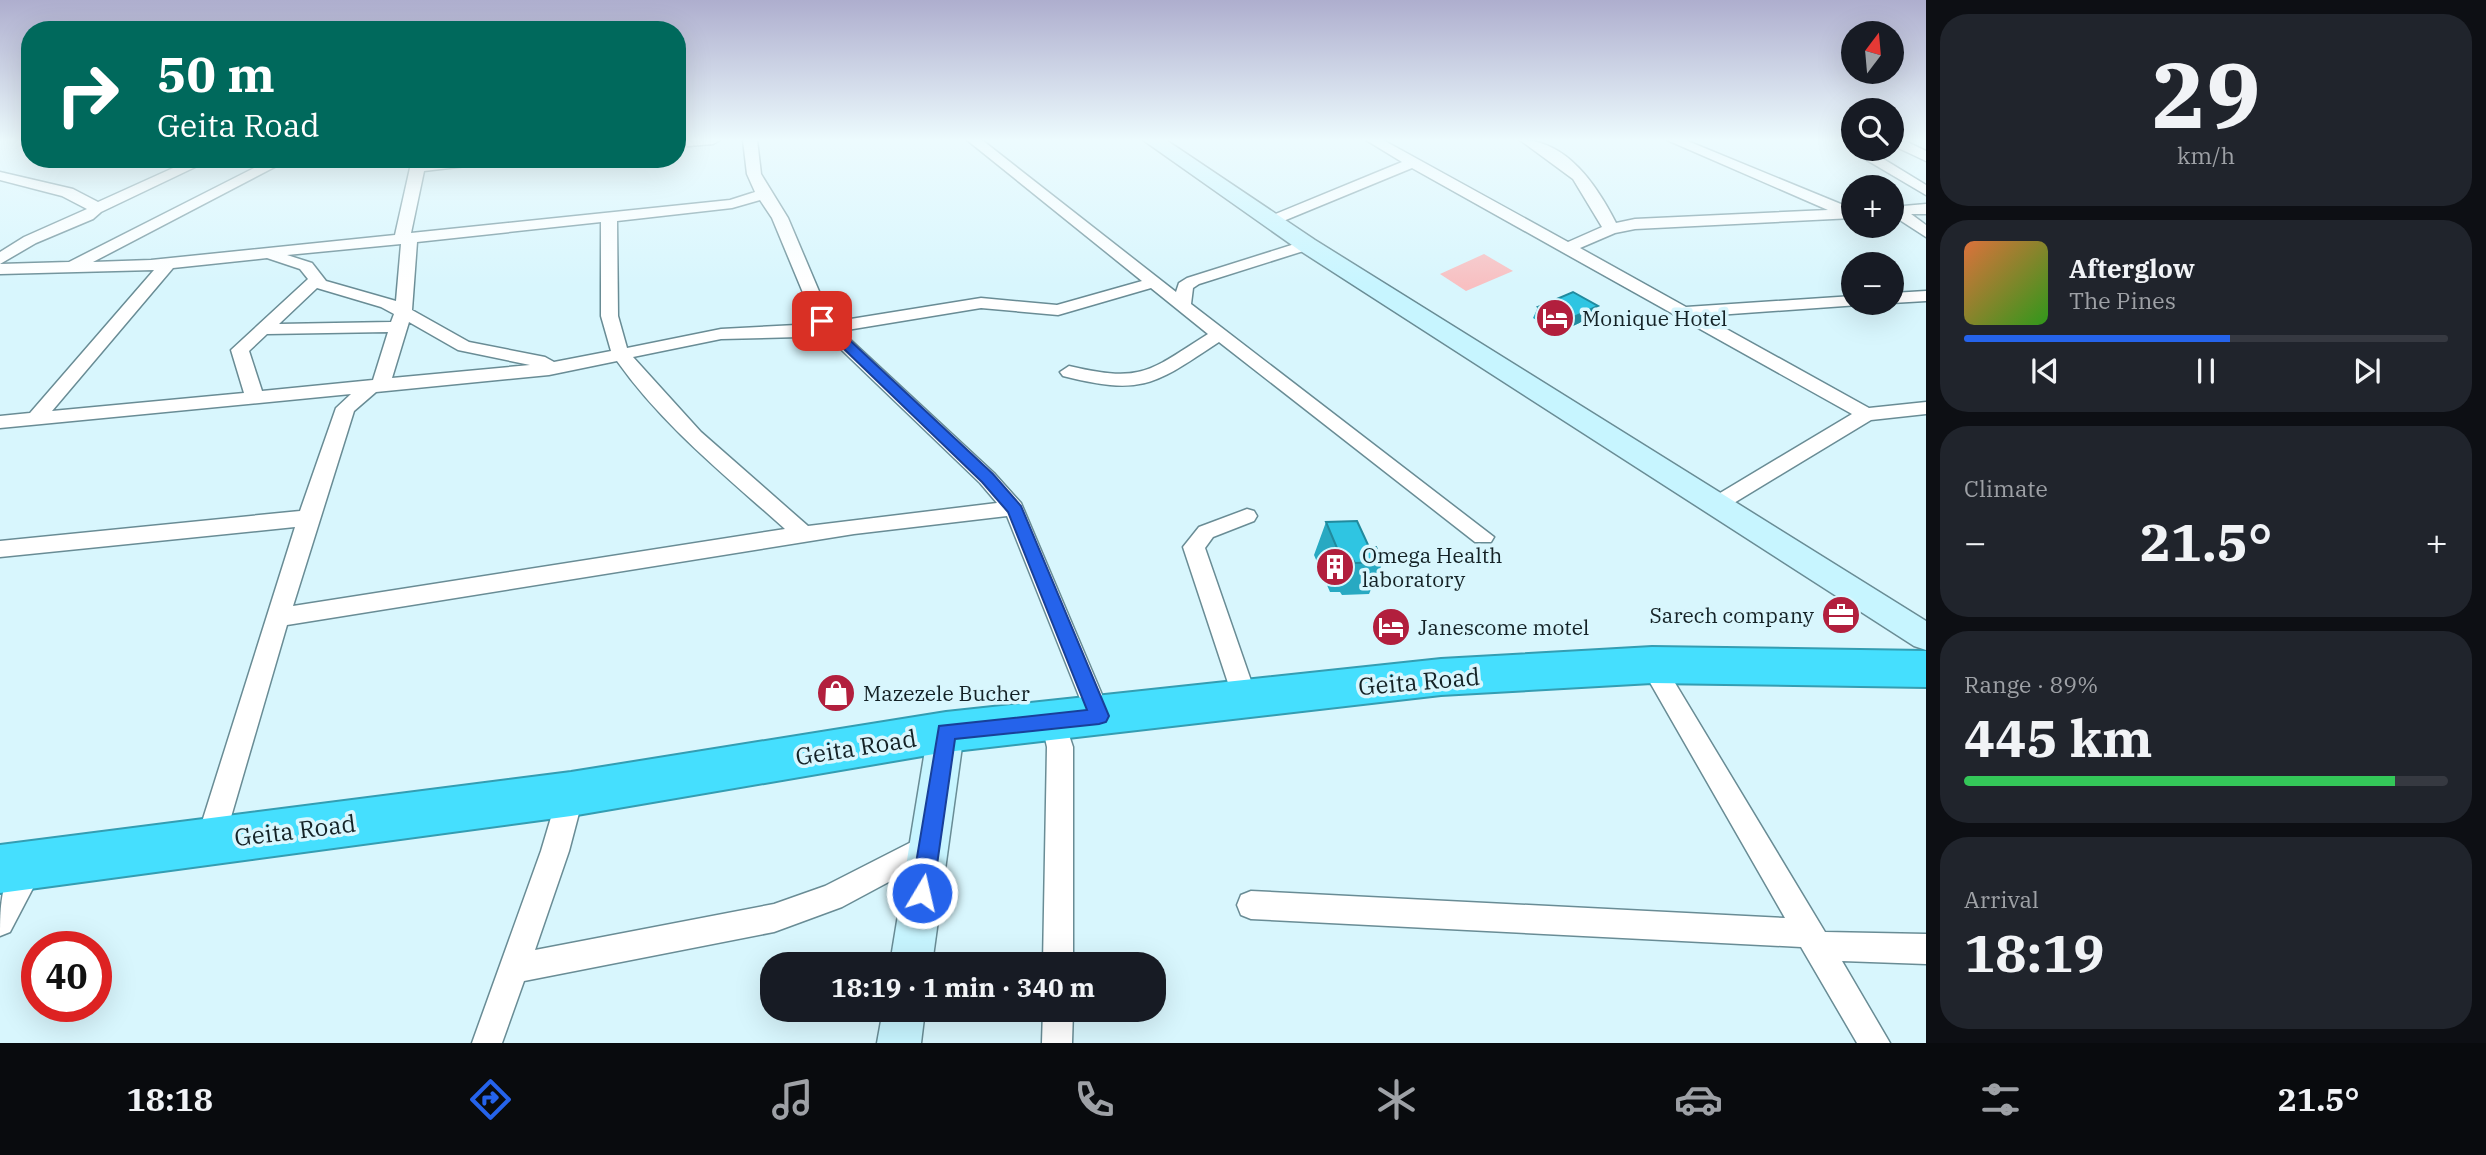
<!DOCTYPE html>
<meta charset="utf-8">
<style>
body{margin:0;font-family:"IBM Plex Serif",serif;background:#20242c;color:#f1f3f6;height:100vh;display:flex;flex-direction:column;font-size:26px;white-space:nowrap}
*{box-sizing:border-box;margin:0}
p{font-size:23px;color:#9ea1a6}
.icon{flex:none;width:38px;height:38px;fill:none;stroke:currentColor;stroke-width:2;stroke-linecap:round;stroke-linejoin:round}
.map{position:relative;flex:1;overflow:hidden}
.side{display:flex;flex-direction:column;gap:14px;padding:14px;background:#0d0f14;width:560px}
.side>*{flex:none}
.top-card{position:absolute;left:21px;top:21px;width:665px;height:147px;border-radius:28px;box-shadow:0 7px 28px #0002;background:#00695c;color:#fff;overflow:hidden}
.needle{width:46px;rotate:16deg}
.controls{position:absolute;left:1841px;top:21px;display:grid;gap:14px}
.controls a{display:grid;place-items:center;width:63px;height:63px;border-radius:50%;background:#171b24;box-shadow:0 7px 28px #0002;font-size:35px}
.speed{position:absolute;left:21px;top:931px;display:flex;gap:14px;font-size:35px;font-weight:700;text-align:center}
.speed>*{display:grid;place-content:center;width:91px;height:91px;border-radius:50%;background:#171b24;box-shadow:0 7px 28px #0002;line-height:1}
.speed .limit{border:10px solid #d22;background:#fff;color:#111}
.pin{position:absolute;display:grid;place-items:center;width:60px;height:60px;color:#fff;margin:-30px;border-radius:14px;box-shadow:0 4px 10px #0006}
.me{position:absolute;width:77px;margin:-38px;rotate:9deg;stroke-linejoin:round;filter:drop-shadow(0 0 5px #0008)}
.turn{display:flex;align-items:center;gap:24px;height:147px;padding:0 21px;font-size:32px}
.turn .icon{width:91px;height:91px;stroke-width:2.5}
.turn b{display:block;font-size:49px;line-height:60px}
.big{font-size:52px;font-weight:700;line-height:1.1}
.side .card{flex:1;display:flex;flex-direction:column;justify-content:center;gap:10px;min-width:0;padding:0 24px;border-radius:28px;background:#20242c}
.side .dial{align-items:center;gap:0}
.dial b{font-size:91px;line-height:1}
.song{display:flex;align-items:center;gap:21px}
.cover{width:84px;height:84px;border-radius:10px;background:linear-gradient(135deg,hsl(20 70% 55%),hsl(110 70% 35%))}
.played{height:7px;border-radius:4px;background:linear-gradient(90deg,#2563eb 55%,#363941 55%)}
.keys{display:flex;justify-content:space-around;direction:ltr}
.heat{display:flex;justify-content:space-between;align-items:center;font-size:38px;direction:ltr}
.charge{height:10px;border-radius:5px;background:linear-gradient(90deg,#34c759 89%,#363941 0)}
.trip{position:absolute;left:760px;top:952px;width:406px;height:70px;border-radius:28px;background:#171b24;box-shadow:0 7px 28px #0002;font-weight:700;line-height:70px;text-align:center}
.tab-bar{display:flex;height:112px;justify-content:space-around;align-items:center;background:#090b0e;color:#9ea1a6}
.tab-bar .icon{width:49px;height:49px}
.tab-bar .selected{color:#2563eb}
.tab-bar b{font-size:32px;color:#f1f3f6}
main{display:flex;flex:1;min-height:0}
.map>svg:first-child{display:block}
.green{fill:#f8bfc1}
.lines{fill:none;stroke-linecap:round;stroke-linejoin:round}
.street-casing{stroke:#698c95;stroke-width:3}
.secondary-casing{stroke:#698c95;stroke-width:3}
.highway-casing{stroke:#349db2;stroke-width:4}
.street{fill:#fff;fill-rule:evenodd}
.secondary{fill:#c7f5ff;fill-rule:evenodd}
.highway{fill:#45dffe;fill-rule:evenodd}
.wall{fill:#28a9c2}
.shaded-wall{fill:#218a9e}
.building{fill:#2fc5e2;stroke:#218a9e;stroke-width:2}
.route{fill:#2563eb;stroke:#184099;stroke-width:2}
.labels{text-anchor:middle;dominant-baseline:central;stroke-width:7;stroke-linejoin:round;paint-order:stroke}
.poi-label{font-size:21px;fill:#142226;stroke:#d8f6fd;text-anchor:start}
.near-street-label{font-size:24px;fill:#142226;stroke:#d8f6fd}
</style>
<main>
<div class="map">
<svg width="1926" height="1043" viewBox="0 0 1926 1043">
<rect width="100%" height="100%" fill="#d8f6fd"/>
<polygon class="green" points="1484,254 1513,271 1466,291 1440,274"/>
<g class="lines">
<defs>
<g id="street">
<polygon points="677,140 720,140 713,144 677,147"/>
<path d="M743,140H757L761,174L788,218L832,322L981,298L1057,305L1142,281L967,140H982L1176,292L1179,283L1187,278L1301,242H1313V248L1199,284L1193,288L1191,304L1494,537L1491,542H1475L1219,342C1154,385 1142,396 1063,376L1060,372L1069,366C1142,383 1148,372 1208,334L1151,288L1058,315L981,308L841,331L994,473L1021,503L1111,716L1108,723L1099,726L1090,723L1087,716L1007,516L854,534L287,625L224,841L220,850L210,854L200,850L196,841L295,527L0,557V541L300,511L336,408L351,394L0,428V416L30,413L154,270L0,274V264L69,262L272,159H290L93,262L151,260L395,235L412,159H426L425,163L499,159L492,163L424,171L411,233L730,200L755,192L747,174ZM760,200L772,218L816,324L721,329L627,348L618,316L617,221L732,208ZM601,222V316L611,351L554,362L545,357L469,342L412,310L417,242ZM401,244L396,301L326,281L312,263L287,255ZM267,258L300,269L308,279L231,350L244,393L52,411L173,268ZM317,288L381,307L394,314L391,322L279,324ZM409,322L458,350L530,365L392,378ZM388,332L373,380L262,391L249,351L267,334ZM824,333L980,483L997,503L808,526L701,432L633,357L721,339L800,337ZM617,361C663,426 726,476 785,529L293,606L354,411L376,392L549,375Z"/>
<path d="M1366,140H1383L1568,242L1602,227L1573,179L1520,140C1567,140 1597,186 1616,223L1635,219L1828,210L1667,140H1685L1853,209V218L1635,229L1615,233L1580,248L1686,307L1853,296V303L1859,305L1703,316L1869,408L1926,402V414L1871,420L1724,509H1710L1707,504L1710,499L1852,414L1412,168L1276,224H1266V218L1402,162Z"/>
<polygon points="1892,140 1903,140 1926,151 1926,161 1892,145"/>
<polygon points="1853,146 1853,149 1867,149 1926,185 1926,195 1853,152"/>
<polygon points="193,159 212,159 101,212 93,219 36,243 0,264 0,252 24,237 87,209 62,196 0,180 0,172 73,189 98,202"/>
<polygon points="1926,204 1926,214 1911,214 1926,225 1926,237 1892,215 1892,207"/>
<polygon points="1926,291 1926,301 1892,303 1891,303 1892,293"/>
<polygon points="1247,509 1254,511 1257,516 1254,521 1213,537 1205,548 1257,698 1254,705 1245,708 1236,705 1233,698 1183,547 1199,527"/>
<polygon points="1652,655 1660,658 1825,932 1926,934 1926,964 1842,961 1890,1043 1857,1043 1801,947 1251,919 1241,915 1237,905 1241,895 1251,891 1785,918 1640,665 1644,658"/>
<polygon points="1053,710 1062,714 1073,747 1073,964 1043,964 1047,747 1041,721 1044,714"/>
<polygon points="571,782 580,786 584,794 569,851 535,950 774,904 825,886 929,833 939,837 943,846 939,855 842,907 774,932 524,981 502,1043 472,1043 541,851 558,794 562,786"/>
<path d="M30,854L40,858L44,867L10,932L0,936C0,908 0,866 30,854Z"/>
<polygon points="1043,1010 1073,1010 1072,1043 1042,1043"/>
</g>
<g id="secondary">
<polygon points="1143,140 1166,140 1315,240 1926,621 1926,650 1914,646 1299,250"/>
<polygon points="946,717 959,721 964,732 932,964 890,964 928,732 933,721"/>
<polygon points="883,1010 925,1010 921,1043 877,1043"/>
</g>
<polygon id="highway" points="1652,647 1926,651 1926,687 1652,683 1441,695 946,752 571,816 0,893 0,845 571,772 946,712 1441,659"/>
</defs>
<use href="#street" class="street-casing"/>
<use href="#secondary" class="secondary-casing"/>
<use href="#highway" class="highway-casing"/>
<use href="#street" class="street"/>
<use href="#secondary" class="secondary"/>
<use href="#highway" class="highway"/>
</g>
<g class="wall">
<polygon points="1538,307 1592,317 1558,333 1533,318"/>
<polygon points="1326,522 1369,547 1383,562 1369,594 1342,595 1340,592 1330,592 1314,555"/>
</g>
<polygon class="shaded-wall" points="1598,306 1592,317 1558,333 1563,322"/>
<g class="building">
<polygon points="1573,292 1598,306 1563,322 1538,307"/>
<polygon points="1357,521 1369,547 1376,547 1383,562 1355,563 1353,560 1342,560 1326,522"/>
</g>
<linearGradient id="sky" x2="0" y2="1"><stop stop-color="#aeaece"/><stop offset="0.49" stop-color="#edfbfe"/><stop offset="1" stop-color="#edfbfe" stop-opacity="0"/></linearGradient>
<rect width="1926" height="286" fill="url(#sky)"/>
<polygon class="route" points="817,318 826,318 993,474 1021,506 1109,716 1106,722 1099,724 955,739 933,893 930,900 922,903 915,900 911,893 939,726 1087,710 1008,512 982,482 817,323"/>
<defs>
<symbol id="hotel-disc" viewBox="-11 -11 22 22"><circle r="9.5" fill="#b21f3d" stroke="#d8f6fd"/><path d="M-6-4.5h1.5V1H6V5H4.5V3h-9V5H-6ZM-4 0a1.8 1.8 0 1 1 3.6 0ZM.5 0V-2.5h3Q6-2.5 6 0Z" fill="#fff"/></symbol>
<symbol id="building-disc" viewBox="-11 -11 22 22"><circle r="9.5" fill="#b21f3d" stroke="#d8f6fd"/><path d="M-4-6H4V6H1V3H-1V6H-4ZM-2.5-4.3h1.7v1.8h-1.7ZM.8-4.3h1.7v1.8H.8ZM-2.5-1h1.7V.8h-1.7ZM.8-1h1.7V.8H.8Z" fill="#fff"/></symbol>
<symbol id="office-disc" viewBox="-11 -11 22 22"><circle r="9.5" fill="#b21f3d" stroke="#d8f6fd"/><path d="M-6-3h4V-5.5h4V-3h4V5H-6ZM-1-4.5V-3h2v-1.5ZM-6 0V1H6V0Z" fill="#fff"/></symbol>
<symbol id="shop-disc" viewBox="-11 -11 22 22"><circle r="9.5" fill="#b21f3d" stroke="#d8f6fd"/><path d="M-5-2.5h2.3a2.7 3.5 0 0 1 5.4 0H5L5.5 6h-11ZM-1.5-2.5h3a1.5 2.3 0 0 0-3 0Z" fill="#fff"/></symbol>
</defs>
<g fill-rule="evenodd">
<use href="#hotel-disc" x="1533" y="296" width="44" height="44"/>
<use href="#building-disc" x="1313" y="545" width="44" height="44"/>
<use href="#office-disc" x="1819" y="593" width="44" height="44"/>
<use href="#hotel-disc" x="1369" y="605" width="44" height="44"/>
<use href="#shop-disc" x="814" y="671" width="44" height="44"/>
</g>
<g class="labels">
<g class="poi-label">
<text x="1582" y="318">Monique Hotel</text>
<text x="1362" y="555">Omega Health<tspan x="1362" dy="24">laboratory</tspan></text>
<text x="1814" y="615" text-anchor="end">Sarech company</text>
<text x="1418" y="627">Janescome motel</text>
<text x="863" y="693">Mazezele Bucher</text>
</g>
<g class="near-street-label">
<text transform="translate(1419 681) rotate(-5)">Geita Road</text>
<text transform="translate(856 747) rotate(-9)">Geita Road</text>
<text transform="translate(295 830) rotate(-7)">Geita Road</text>
</g>
</g>
</svg>
<div class="controls">
<a><svg class="needle" viewBox="-14 -14 28 28"><path d="M0-13l5 13h-10z" fill="#e53935"/><path d="M0 13l5-13h-10z" fill="#9ea1a6"/></svg></a>
<a><svg class="icon" aria-label="search" viewBox="0 0 24 24"><circle cx="10" cy="10" r="6"/><path d="M15 15l6 6"/></svg></a>
<a>+</a>
<a>−</a>
</div>
<div class="speed"><div class="limit">40</div></div>
<div class="pin" style="left:822px;top:321px;background:#d93025"><svg class="icon" aria-label="arrive" viewBox="0 0 24 24"><path d="M6 21V4h12l-3 4 3 4H6"/></svg></div>
<svg class="me" style="left:922px;top:893px" viewBox="-20 -20 40 40"><circle r="17" fill="#2563eb" stroke="#fff" stroke-width="3"/><path d="M0-11L8 9 0 5-8 9z" fill="#fff"/></svg>
<div class="trip">18:19 · 1 min · 340 m</div>
<div class="top-card">
<div class="turn"><svg class="icon" aria-label="right" viewBox="0 0 24 24"><path d="M7 20v-9h11M14 6l5 5-5 5"/></svg><div><b>50 m</b>Geita Road</div></div>
</div>
</div>
<section class="side">
<div class="card dial"><b>29</b><p>km/h</p></div>
<div class="card">
<div class="song"><i class="cover"></i><div><b>Afterglow</b><p>The Pines</p></div></div>
<div class="played"></div>
<div class="keys"><svg class="icon" aria-label="previous" viewBox="0 0 24 24"><path d="M18 5L8 12l10 7zM5 5v14"/></svg><svg class="icon" aria-label="pause" viewBox="0 0 24 24"><path d="M8 5v14M16 5v14"/></svg><svg class="icon" aria-label="next" viewBox="0 0 24 24"><path d="M6 5l10 7-10 7zM19 5v14"/></svg></div>
</div>
<div class="card"><p>Climate</p>
<div class="heat"><a>−</a><b class="big">21.5°</b><a>+</a></div>
</div>
<div class="card"><p>Range · 89%</p><b class="big">445 km</b><div class="charge"></div></div>
<div class="card"><p>Arrival</p><b class="big">18:19</b></div>
</section>
</main>
<nav class="tab-bar">
<b>18:18</b>
<svg class="icon selected" aria-label="directions" viewBox="0 0 24 24"><path d="M12 3l9 9-9 9-9-9zM9 14v-3h6M13 9l2 2-2 2"/></svg>
<svg class="icon" aria-label="music" viewBox="0 0 24 24"><path d="M9 18V5l10-2v13"/><circle cx="6" cy="18" r="3"/><circle cx="16" cy="16" r="3"/></svg>
<svg class="icon" aria-label="phone" viewBox="0 0 24 24"><path d="M5 4h4l2 5-3 2q2 4 5 5l2-3 5 2v4C11 20 4 13 5 4z"/></svg>
<svg class="icon" aria-label="climate" viewBox="0 0 24 24"><path d="M12 3v18M4 7l16 10M4 17L20 7"/></svg>
<svg class="icon" aria-label="car" viewBox="0 0 24 24"><path d="M5 17H2v-5l4-1 3-4h7l3 4 3 1v5h-3M9 17h6M6 11h13"/><circle cx="7" cy="17" r="2"/><circle cx="17" cy="17" r="2"/></svg>
<svg class="icon" aria-label="filters" viewBox="0 0 24 24"><path d="M4 7h16M4 17h16"/><circle cx="9" cy="7" r="2"/><circle cx="15" cy="17" r="2"/></svg>
<b>21.5°</b>
</nav>
